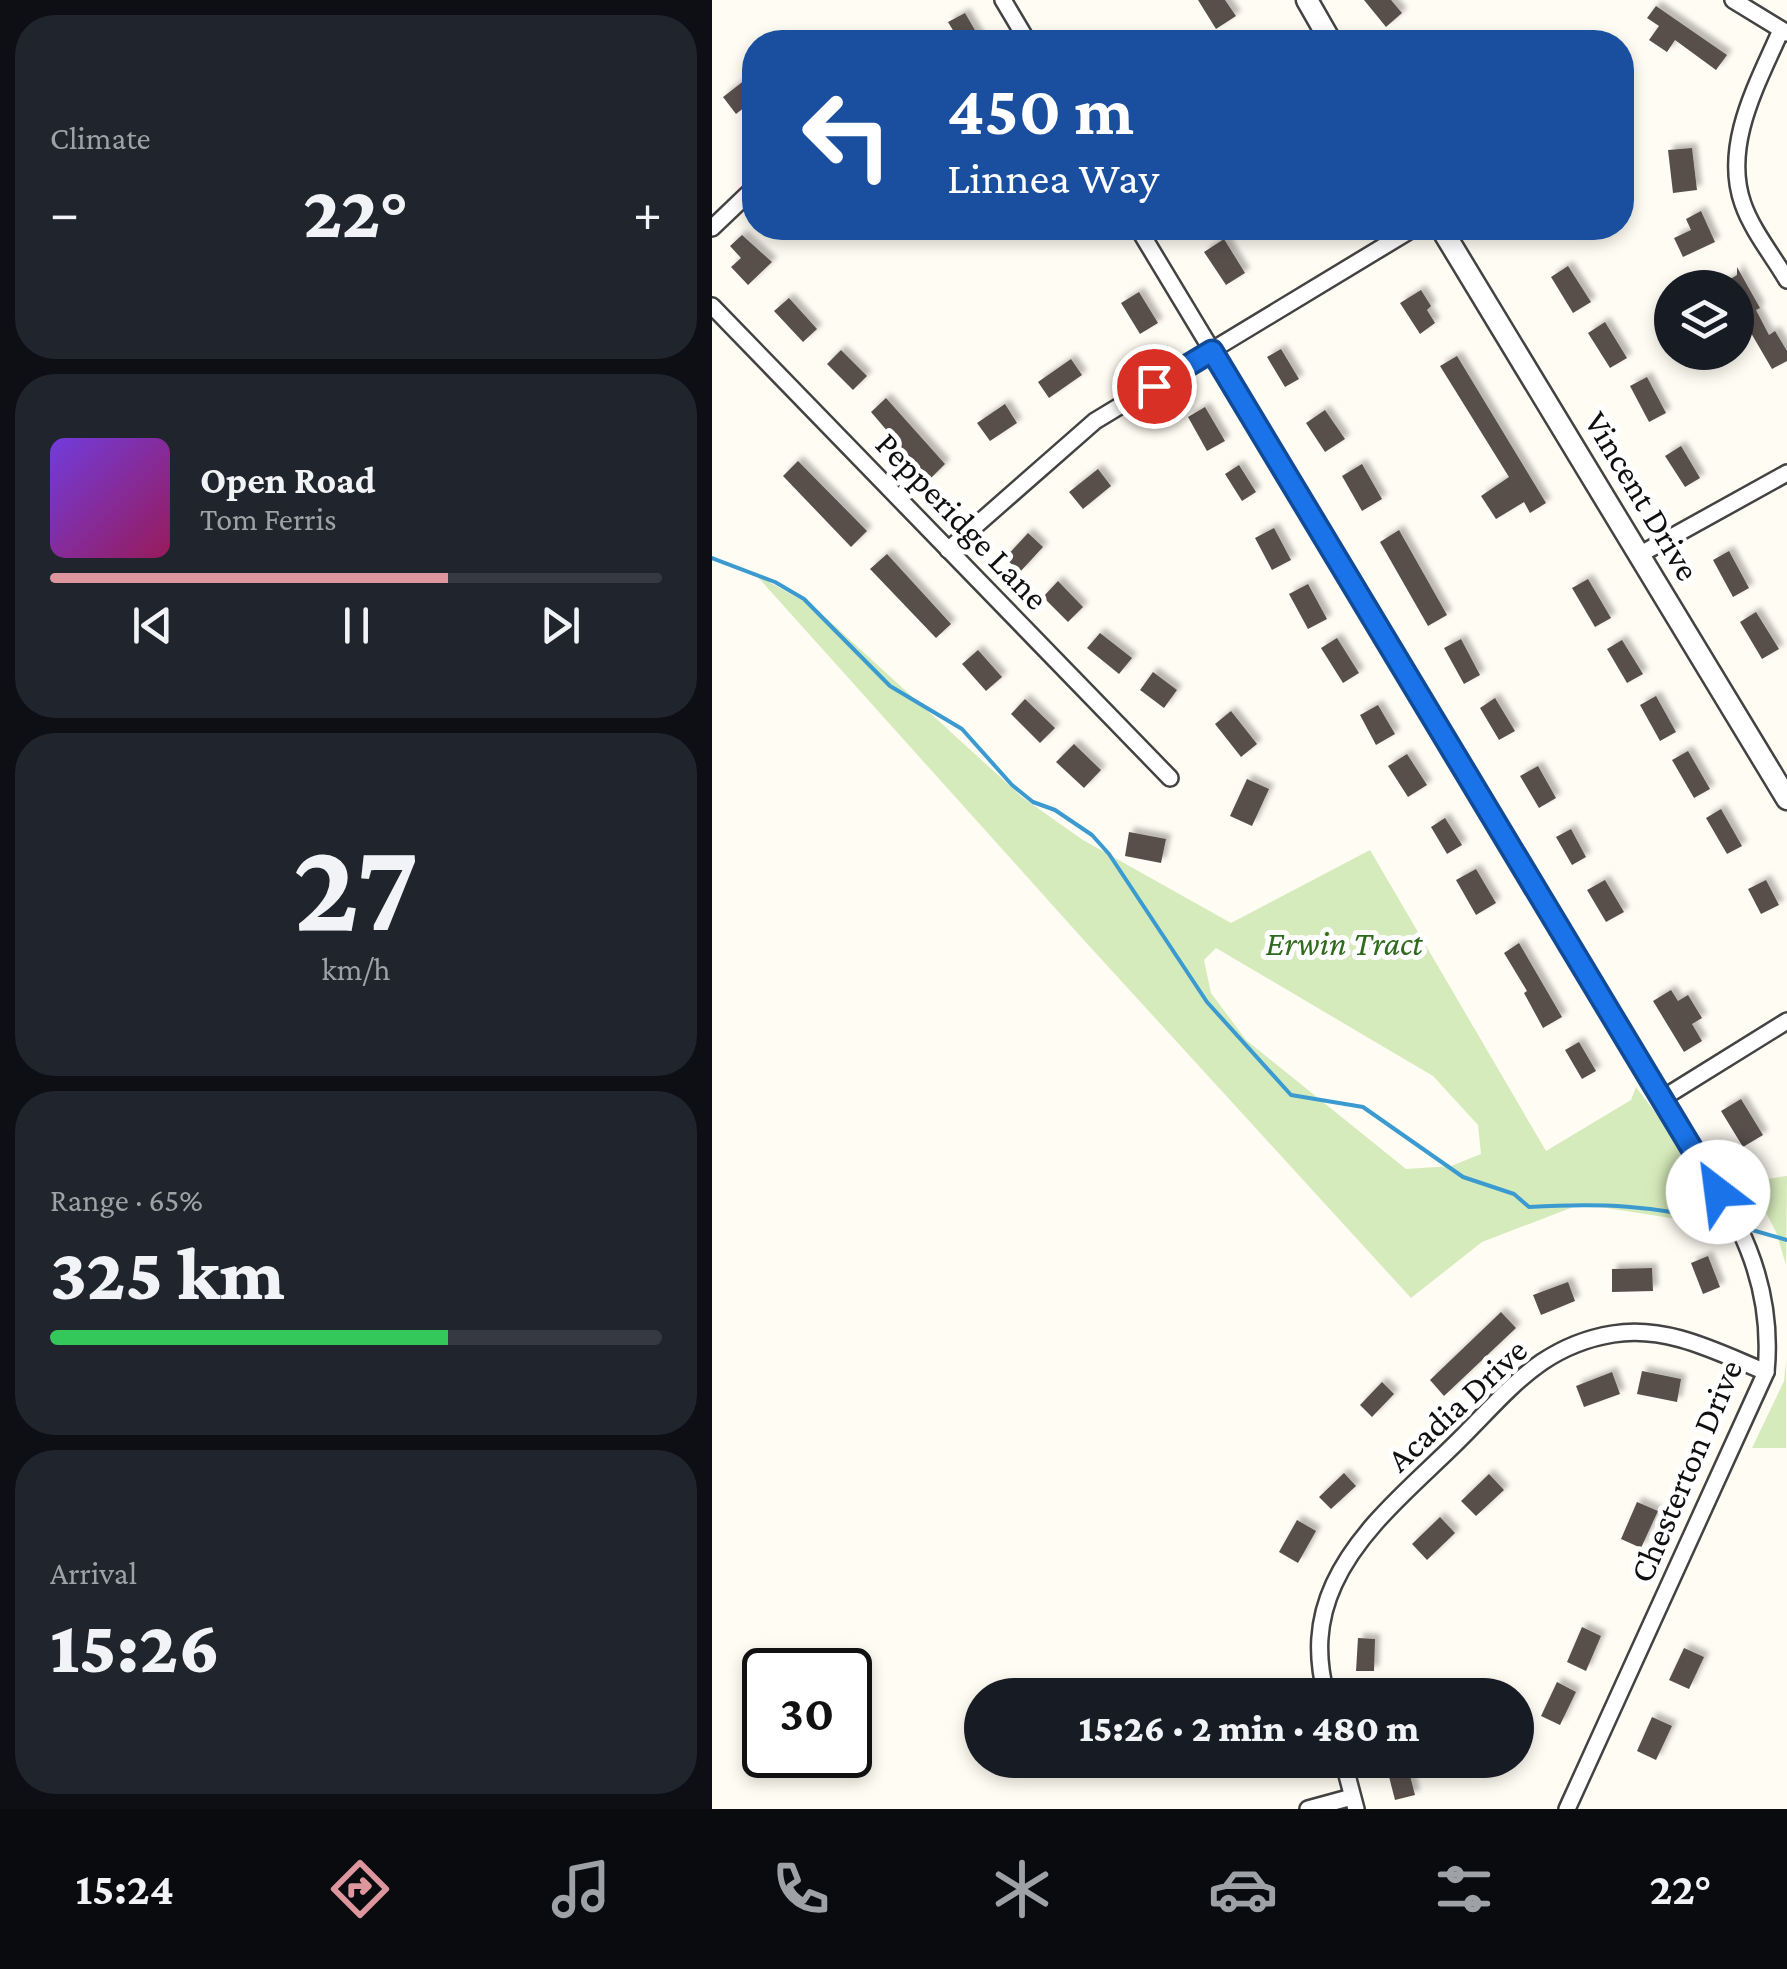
<!DOCTYPE html>
<meta charset="utf-8">
<style>
body{margin:0;font-family:"Crimson Pro",serif;background:#20242c;color:#f1f3f6;height:100vh;display:flex;flex-direction:column;font-size:38px;white-space:nowrap}
*{box-sizing:border-box;margin:0}
p{font-size:32px;color:#9ea1a6}
.icon{flex:none;width:55px;height:55px;fill:none;stroke:currentColor;stroke-width:2;stroke-linecap:round;stroke-linejoin:round}
.map{position:relative;flex:1;overflow:hidden}
.side{display:flex;flex-direction:column;gap:15px;padding:15px;background:#0d0f14;width:712px}
.side>*{flex:none}
.guide{position:absolute;left:30px;top:30px;width:892px;height:210px;border-radius:40px;box-shadow:0 5px 15px #0003;background:#1a4fa0;color:#fff;overflow:hidden}
.buttons{position:absolute;left:942px;top:270px;display:grid;gap:20px}
.buttons a{display:grid;place-items:center;width:100px;height:100px;border-radius:50%;background:#171b24;box-shadow:0 5px 15px #0003;font-size:50px}
.speed{position:absolute;left:30px;top:1648px;display:flex;gap:20px;font-size:50px;font-weight:700;text-align:center}
.speed>*{display:grid;place-content:center;width:130px;height:130px;border-radius:50%;background:#171b24;box-shadow:0 5px 15px #0003;line-height:1}
.speed .limit{border:5px solid #111;border-radius:15px;background:#fff;color:#111}
.pin{position:absolute;display:grid;place-items:center;width:85px;height:85px;color:#fff;margin:-42px;border:5px solid #fff;border-radius:50%;box-shadow:0 2px 10px #0007}
.me{position:absolute;width:110px;margin:-55px;rotate:330deg;stroke-linejoin:round;filter:drop-shadow(0 0 8px #0008)}
.turn{display:flex;align-items:center;gap:35px;height:210px;padding:0 40px;font-size:45px}
.turn .icon{width:130px;height:130px;stroke-width:2.5}
.turn b{display:block;font-size:70px;line-height:85px}
.big{font-size:75px;font-weight:800;line-height:1.1}
.side .tile{flex:1;display:flex;flex-direction:column;justify-content:center;gap:15px;min-width:0;padding:0 35px;border-radius:40px;background:#20242c}
.side .dial{align-items:center;gap:0}
.dial b{font-size:130px;line-height:1}
.song{display:flex;align-items:center;gap:30px}
.cover{width:120px;height:120px;border-radius:15px;background:linear-gradient(135deg,hsl(260 70% 55%),hsl(330 70% 35%))}
.played{height:10px;border-radius:5px;background:linear-gradient(90deg,#dd969e 65%,#363941 65%)}
.keys{display:flex;justify-content:space-around;direction:ltr}
.heat{display:flex;justify-content:space-between;align-items:center;font-size:55px;direction:ltr}
.charge{height:15px;border-radius:8px;background:linear-gradient(90deg,#34c759 65%,#363941 0)}
.trip{position:absolute;left:252px;top:1678px;width:570px;height:100px;border-radius:50px;background:#171b24;box-shadow:0 5px 15px #0003;font-weight:800;line-height:100px;text-align:center}
.menu{display:flex;height:160px;justify-content:space-around;align-items:center;background:#090b0e;color:#9ea1a6}
.menu .icon{width:70px;height:70px}
.menu .on{color:#dd969e}
.menu b{font-size:45px;color:#f1f3f6}
main{display:flex;flex:1;min-height:0}
.map>svg:first-child{display:block}
.green{fill:#d6ebbb;fill-rule:evenodd}
.lines{fill:none;stroke-linecap:round;stroke-linejoin:round}
.stream{stroke:#3b9bd0;stroke-width:4}
.building{fill:#59504c;filter:url(#shadow)}
.minor-casing{stroke:#434343;stroke-width:20}
.tertiary-casing{stroke:#434343;stroke-width:25}
.minor{stroke:#fff;stroke-width:15}
.tertiary{stroke:#fff;stroke-width:20}
.route-casing{stroke:#114b97;stroke-width:25}
.route{stroke:#1a73e8;stroke-width:18}
.labels{text-anchor:middle;dominant-baseline:central;stroke-width:10;stroke-linejoin:round;paint-order:stroke}
.street-label{font-size:35px;fill:#101010;stroke:#fff}
.park-label{font-size:35px;font-style:italic;fill:#306a1e;stroke:#fff}
</style>
<main>
<section class="side">
<div class="tile"><p>Climate</p>
<div class="heat"><a>−</a><b class="big">22°</b><a>+</a></div>
</div>
<div class="tile">
<div class="song"><i class="cover"></i><div><b>Open Road</b><p>Tom Ferris</p></div></div>
<div class="played"></div>
<div class="keys"><svg class="icon" aria-label="previous" viewBox="0 0 24 24"><path d="M18 5L8 12l10 7zM5 5v14"/></svg><svg class="icon" aria-label="pause" viewBox="0 0 24 24"><path d="M8 5v14M16 5v14"/></svg><svg class="icon" aria-label="next" viewBox="0 0 24 24"><path d="M6 5l10 7-10 7zM19 5v14"/></svg></div>
</div>
<div class="tile dial"><b>27</b><p>km/h</p></div>
<div class="tile"><p>Range · 65%</p><b class="big">325 km</b><div class="charge"></div></div>
<div class="tile"><p>Arrival</p><b class="big">15:26</b></div>
</section>
<div class="map">
<svg width="1075" height="1809" viewBox="0 0 1075 1809">
<defs>
<filter id="shadow"><feDropShadow dx="5" dy="-5" stdDeviation="2.5" flood-color="#0004"/></filter>
</defs>
<rect width="100%" height="100%" fill="#fffcf3"/>
<g class="green">
<path d="M43,574L102,607L310,797L371,840L519,923L658,850L834,1151L919,1100L924,1087L952,1124L1016,1227L869,1204L770,1242L699,1298L369,937ZM504,948L721,1076L766,1125L769,1154L739,1166L694,1169L534,1040L499,993L492,960Z"/>
<polygon points="1074,1176 1075,1176 1074,1265 1064,1232 1038,1182"/>
<polygon points="1074,1362 1074,1448 1040,1448 1072,1381"/>
</g>
<g class="lines">
<g class="stream">
<path d="M0,558L63,582L92,599L178,686L250,729L300,785L321,802L343,810L380,835L397,854L495,1002L579,1095L651,1107L751,1177L802,1194L817,1207C889,1203 942,1205 1012,1223"/>
<polyline points="1040,1230 1075,1240"/>
</g>
</g>
<g class="building">
<polygon points="486,0 513,0 524,16 504,29"/>
<polygon points="652,0 679,0 690,13 674,27"/>
<polygon points="944,6 1015,55 1004,70 963,40 955,52 937,40 947,26 935,18"/>
<polygon points="253,13 270,42 248,42 236,22"/>
<polygon points="42,73 42,100 24,114 11,97"/>
<polygon points="980,148 985,190 961,193 956,150"/>
<polygon points="989,211 1003,242 971,257 962,238 979,230 974,219"/>
<polygon points="30,235 60,262 36,285 19,267 29,258 18,246"/>
<polygon points="512,239 533,273 514,285 492,252"/>
<polygon points="856,266 879,302 861,313 839,277"/>
<polygon points="1025,267 1048,308 1044,310 1057,335 1063,331 1075,351 1075,361 1060,369 1025,309 1025,288 1003,288 1025,275"/>
<polygon points="709,290 719,306 715,310 723,323 708,334 688,303"/>
<polygon points="427,292 446,323 428,334 409,303"/>
<polygon points="77,298 105,329 91,342 62,311"/>
<polygon points="893,322 915,358 898,368 876,333"/>
<polygon points="569,349 587,379 573,387 555,357"/>
<polygon points="129,350 155,376 141,390 115,364"/>
<polygon points="745,356 834,503 818,513 812,502 784,519 769,496 797,477 728,366"/>
<polygon points="359,359 370,375 337,398 326,382"/>
<polygon points="935,377 954,413 937,422 918,386"/>
<polygon points="174,398 233,464 217,480 159,412"/>
<polygon points="293,404 305,423 278,441 265,423"/>
<polygon points="493,407 513,441 495,451 476,417"/>
<polygon points="613,410 633,439 613,452 594,423"/>
<polygon points="969,446 988,478 973,487 953,456"/>
<polygon points="86,461 155,531 139,547 71,476"/>
<polygon points="650,464 670,499 650,511 630,476"/>
<polygon points="527,465 544,492 530,501 513,474"/>
<polygon points="386,469 399,486 371,509 357,492"/>
<polygon points="562,528 579,560 560,570 543,538"/>
<polygon points="687,530 735,615 716,626 668,542"/>
<polygon points="316,533 331,547 308,572 293,558"/>
<polygon points="1017,551 1037,588 1021,597 1001,560"/>
<polygon points="175,554 239,624 224,638 158,569"/>
<polygon points="876,579 899,618 883,627 860,588"/>
<polygon points="346,581 371,607 356,622 331,597"/>
<polygon points="596,584 615,619 596,629 577,594"/>
<polygon points="1044,612 1067,649 1050,659 1028,622"/>
<polygon points="388,633 420,658 407,674 375,648"/>
<polygon points="625,638 647,673 631,683 609,648"/>
<polygon points="749,639 768,675 752,684 732,648"/>
<polygon points="910,640 931,674 915,683 895,649"/>
<polygon points="266,650 290,677 274,691 250,664"/>
<polygon points="441,672 465,690 452,708 428,690"/>
<polygon points="944,696 964,732 948,741 928,705"/>
<polygon points="783,698 803,731 787,740 768,708"/>
<polygon points="313,699 343,728 328,743 299,714"/>
<polygon points="666,705 683,734 664,745 648,715"/>
<polygon points="519,711 545,744 529,757 503,724"/>
<polygon points="362,744 389,770 372,788 344,762"/>
<polygon points="976,751 998,789 982,798 960,760"/>
<polygon points="695,754 715,785 696,797 676,766"/>
<polygon points="826,766 844,798 827,808 808,776"/>
<polygon points="535,779 557,789 540,826 518,816"/>
<polygon points="1009,809 1030,846 1015,854 994,818"/>
<polygon points="733,818 750,845 735,854 719,827"/>
<polygon points="859,829 874,857 860,865 844,837"/>
<polygon points="417,832 454,839 449,863 413,856"/>
<polygon points="764,869 784,903 764,915 744,880"/>
<polygon points="893,880 912,912 894,922 875,890"/>
<polygon points="1054,880 1067,905 1049,914 1036,889"/>
<polygon points="807,943 850,1017 831,1028 812,993 815,991 792,953"/>
<polygon points="959,990 966,1001 976,995 990,1018 980,1024 990,1041 972,1052 941,1001"/>
<polygon points="867,1042 884,1071 870,1079 853,1050"/>
<polygon points="1029,1099 1051,1135 1031,1147 1009,1111"/>
<polygon points="996,1256 1008,1287 991,1294 979,1263"/>
<polygon points="940,1268 941,1291 900,1292 900,1269"/>
<polygon points="856,1282 863,1301 829,1315 821,1295"/>
<polygon points="789,1312 804,1328 732,1396 718,1380"/>
<polygon points="930,1371 969,1379 965,1402 925,1394"/>
<polygon points="900,1372 908,1394 872,1407 864,1386"/>
<polygon points="670,1382 682,1394 660,1417 648,1405"/>
<polygon points="632,1473 644,1486 619,1509 607,1497"/>
<polygon points="777,1474 792,1490 764,1516 749,1501"/>
<polygon points="925,1502 946,1511 929,1548 909,1539"/>
<polygon points="728,1517 743,1533 715,1560 700,1544"/>
<polygon points="585,1520 604,1531 586,1563 567,1552"/>
<polygon points="870,1627 889,1636 874,1671 855,1662"/>
<polygon points="646,1638 663,1639 662,1671 644,1671"/>
<polygon points="972,1648 992,1657 977,1689 957,1680"/>
<polygon points="845,1682 864,1692 848,1725 829,1716"/>
<polygon points="940,1717 960,1726 944,1760 925,1751"/>
<polygon points="550,1760 606,1760 606,1763 556,1778"/>
<polygon points="694,1760 703,1795 683,1800 674,1765"/>
</g>
<g class="lines">
<defs>
<g id="minor">
<polyline points="291,0 316,42"/>
<polyline points="1021,0 1075,33"/>
<path d="M1069,30C1046,83 1010,145 1031,204C1040,230 1061,256 1075,280"/>
<polyline points="0,228 42,188"/>
<path d="M426,228L951,1098C1005,1190 1065,1260 1054,1372L855,1809"/>
<polyline points="0,306 458,778"/>
<polyline points="236,550 383,421 702,228"/>
<polyline points="927,555 1075,473"/>
<polyline points="951,1098 1075,1021"/>
<path d="M614,1695C604,1656 605,1621 622,1584C649,1525 708,1480 752,1435C777,1410 801,1382 830,1362C851,1348 876,1338 901,1334C955,1325 1005,1352 1054,1372"/>
<polyline points="631,1760 644,1809"/>
<polyline points="596,1809 640,1797"/>
</g>
<g id="tertiary">
<polyline points="595,0 619,42"/>
<polyline points="729,228 1075,799"/>
</g>
</defs>
<use href="#minor" class="minor-casing"/>
<use href="#tertiary" class="tertiary-casing"/>
<use href="#minor" class="minor"/>
<use href="#tertiary" class="tertiary"/>
</g>
<g class="lines">
<defs>
<polyline id="route" points="442,386 500,351 1006,1192"/>
</defs>
<use href="#route" class="route-casing"/>
<use href="#route" class="route"/>
</g>
<g class="labels">
<g class="street-label">
<text transform="translate(930 496) rotate(59)">Vincent Drive</text>
<text transform="translate(250 521) rotate(46)">Pepperidge Lane</text>
<text transform="translate(745 1405) rotate(-43)">Acadia Drive</text>
<text transform="translate(974 1471) rotate(-67)">Chesterton Drive</text>
</g>
<g class="park-label">
<text x="632" y="943">Erwin Tract</text>
</g>
</g>
</svg>
<div class="buttons">
<a><svg class="icon" aria-label="layers" viewBox="0 0 24 24"><path d="M12 4l9 5-9 5-9-5zM3 14l9 5 9-5"/></svg></a>
</div>
<div class="speed"><div class="limit">30</div></div>
<div class="pin" style="left:442px;top:386px;background:#d93025"><svg class="icon" aria-label="arrive" viewBox="0 0 24 24"><path d="M6 21V4h12l-3 4 3 4H6"/></svg></div>
<svg class="me" style="left:1006px;top:1192px" viewBox="-20 -20 40 40"><circle r="19" fill="#fff"/><path d="M0-13L10 11 0 6-10 11z" fill="#1a73e8"/></svg>
<div class="trip">15:26 · 2 min · 480 m</div>
<div class="guide">
<div class="turn"><svg class="icon" aria-label="left" viewBox="0 0 24 24"><path d="M17 20v-9H6M10 6l-5 5 5 5"/></svg><div><b>450 m</b>Linnea Way</div></div>
</div>
</div>
</main>
<nav class="menu">
<b>15:24</b>
<svg class="icon on" aria-label="directions" viewBox="0 0 24 24"><path d="M12 3l9 9-9 9-9-9zM9 14v-3h6M13 9l2 2-2 2"/></svg>
<svg class="icon" aria-label="music" viewBox="0 0 24 24"><path d="M9 18V5l10-2v13"/><circle cx="6" cy="18" r="3"/><circle cx="16" cy="16" r="3"/></svg>
<svg class="icon" aria-label="phone" viewBox="0 0 24 24"><path d="M5 4h4l2 5-3 2q2 4 5 5l2-3 5 2v4C11 20 4 13 5 4z"/></svg>
<svg class="icon" aria-label="climate" viewBox="0 0 24 24"><path d="M12 3v18M4 7l16 10M4 17L20 7"/></svg>
<svg class="icon" aria-label="car" viewBox="0 0 24 24"><path d="M5 17H2v-5l4-1 3-4h7l3 4 3 1v5h-3M9 17h6M6 11h13"/><circle cx="7" cy="17" r="2"/><circle cx="17" cy="17" r="2"/></svg>
<svg class="icon" aria-label="filters" viewBox="0 0 24 24"><path d="M4 7h16M4 17h16"/><circle cx="9" cy="7" r="2"/><circle cx="15" cy="17" r="2"/></svg>
<b>22°</b>
</nav>
